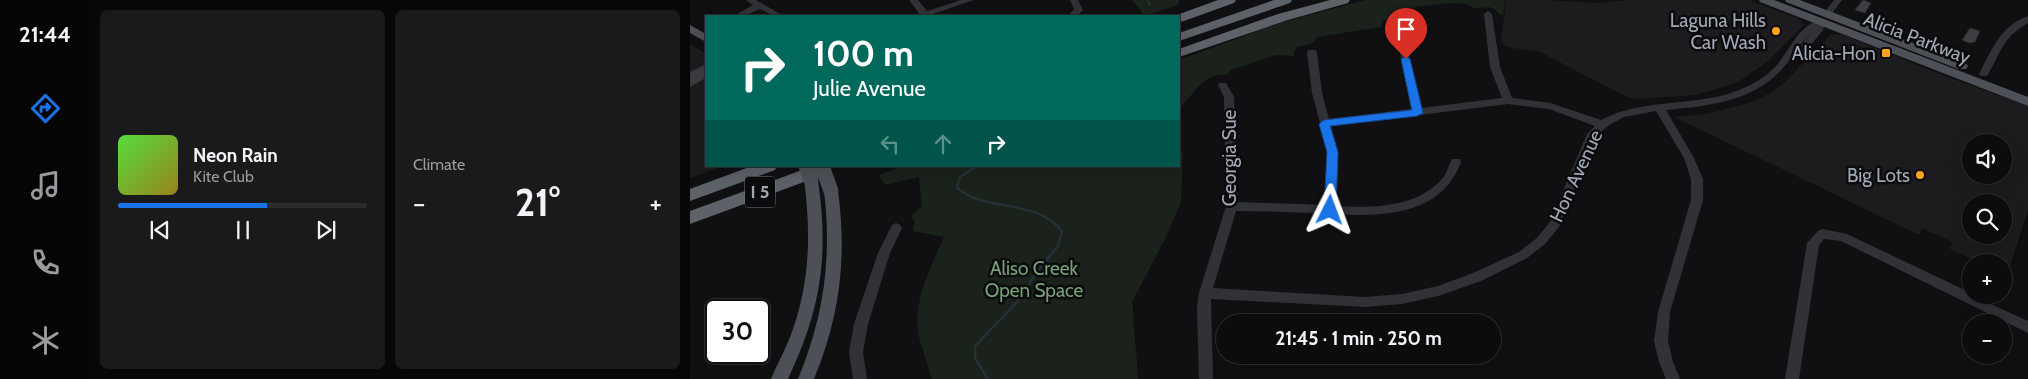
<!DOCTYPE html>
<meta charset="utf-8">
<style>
body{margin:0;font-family:Cabin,sans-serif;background:#1a1a1c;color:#f1f3f6;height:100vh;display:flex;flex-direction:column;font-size:19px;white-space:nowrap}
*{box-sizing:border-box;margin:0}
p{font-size:16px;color:#9a9b9e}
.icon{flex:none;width:28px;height:28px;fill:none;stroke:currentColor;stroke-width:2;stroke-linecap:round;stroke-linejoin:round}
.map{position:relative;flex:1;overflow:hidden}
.side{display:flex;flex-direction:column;gap:10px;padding:10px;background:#070708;width:600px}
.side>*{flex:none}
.banner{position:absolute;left:15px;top:15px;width:475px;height:152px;border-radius:0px;box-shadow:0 5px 20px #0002,0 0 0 1px #2c2c2e;background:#00695c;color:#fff;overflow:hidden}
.controls{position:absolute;left:1272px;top:134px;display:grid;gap:10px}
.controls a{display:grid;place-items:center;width:50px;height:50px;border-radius:50%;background:#0c0c0e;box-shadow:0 5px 20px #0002,0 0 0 1px #2c2c2e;font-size:25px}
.speed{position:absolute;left:15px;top:299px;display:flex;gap:10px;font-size:25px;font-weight:700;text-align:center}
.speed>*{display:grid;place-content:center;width:65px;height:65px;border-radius:50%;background:#0c0c0e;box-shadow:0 5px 20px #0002,0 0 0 1px #2c2c2e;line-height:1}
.speed .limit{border:2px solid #111;border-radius:8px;background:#fff;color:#111}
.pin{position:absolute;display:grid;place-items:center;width:42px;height:42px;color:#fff;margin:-51px -21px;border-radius:50% 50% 50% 0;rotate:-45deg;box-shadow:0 0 5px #0007}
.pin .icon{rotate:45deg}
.me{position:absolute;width:55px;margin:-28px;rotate:3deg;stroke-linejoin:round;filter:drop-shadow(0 0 4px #0008)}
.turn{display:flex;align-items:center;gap:18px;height:105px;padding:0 25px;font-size:22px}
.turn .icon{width:65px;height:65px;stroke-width:2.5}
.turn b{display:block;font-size:35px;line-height:42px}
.lanes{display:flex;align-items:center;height:48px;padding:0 25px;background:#0003;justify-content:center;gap:25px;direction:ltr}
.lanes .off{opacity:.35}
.big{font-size:38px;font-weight:700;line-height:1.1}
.side .widget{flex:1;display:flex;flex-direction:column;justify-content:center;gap:8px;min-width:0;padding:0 18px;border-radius:8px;background:#1a1a1c}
.song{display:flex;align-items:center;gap:15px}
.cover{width:60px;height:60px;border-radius:8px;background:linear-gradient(135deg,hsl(110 70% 55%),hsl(50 70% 35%))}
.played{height:5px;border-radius:2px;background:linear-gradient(90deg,#1a73e8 60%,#2c2c2e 60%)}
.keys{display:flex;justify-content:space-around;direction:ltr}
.heat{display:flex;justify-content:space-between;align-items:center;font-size:28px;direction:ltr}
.side .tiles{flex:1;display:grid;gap:10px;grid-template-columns:repeat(2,1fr)}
.trip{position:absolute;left:526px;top:314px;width:285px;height:50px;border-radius:25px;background:#0c0c0e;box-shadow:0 5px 20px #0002,0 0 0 1px #2c2c2e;font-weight:700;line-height:50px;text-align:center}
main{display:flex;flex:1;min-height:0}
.menu{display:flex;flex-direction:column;width:90px;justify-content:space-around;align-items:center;background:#050506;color:#9a9b9e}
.menu .icon{width:35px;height:35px}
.menu .current{color:#1a73e8}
.menu b{font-size:22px;color:#f1f3f6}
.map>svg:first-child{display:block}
.built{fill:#1c1c1f;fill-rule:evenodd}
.green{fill:#1a221b}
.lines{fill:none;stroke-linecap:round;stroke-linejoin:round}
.stream-far1{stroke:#263036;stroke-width:2}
.stream{stroke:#263036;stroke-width:2.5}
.building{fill:#3c3e42;stroke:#2a2a2e}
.minor{fill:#313237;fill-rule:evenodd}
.major{fill:#4d5056;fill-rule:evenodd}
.highway{fill:#5d6168;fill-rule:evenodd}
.major-bridge{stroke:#4d5056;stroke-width:15}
.route{fill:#1a73e8;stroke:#114b97}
.poi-dot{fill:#fda21d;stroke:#0b0b0d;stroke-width:2}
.labels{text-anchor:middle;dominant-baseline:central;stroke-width:5;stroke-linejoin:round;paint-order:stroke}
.shield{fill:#0b0b0d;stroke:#737982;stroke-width:1}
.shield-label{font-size:18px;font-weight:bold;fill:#a0a8b4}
.poi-label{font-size:19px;fill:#a0a8b4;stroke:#0b0b0d;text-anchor:end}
.street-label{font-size:19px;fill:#a0a8b4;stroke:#0b0b0d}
.park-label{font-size:19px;fill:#76a076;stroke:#0b0b0d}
</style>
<main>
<nav class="menu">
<b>21:44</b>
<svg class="icon current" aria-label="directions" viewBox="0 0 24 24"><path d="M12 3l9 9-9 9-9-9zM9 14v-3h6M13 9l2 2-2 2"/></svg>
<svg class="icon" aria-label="music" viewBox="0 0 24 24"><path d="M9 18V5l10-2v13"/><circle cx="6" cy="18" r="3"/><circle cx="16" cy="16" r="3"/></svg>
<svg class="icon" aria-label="phone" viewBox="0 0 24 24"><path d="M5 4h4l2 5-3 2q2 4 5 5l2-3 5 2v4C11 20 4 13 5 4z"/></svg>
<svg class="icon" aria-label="climate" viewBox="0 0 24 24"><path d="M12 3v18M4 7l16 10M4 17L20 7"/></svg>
</nav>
<section class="side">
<div class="tiles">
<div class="widget">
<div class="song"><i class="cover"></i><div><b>Neon Rain</b><p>Kite Club</p></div></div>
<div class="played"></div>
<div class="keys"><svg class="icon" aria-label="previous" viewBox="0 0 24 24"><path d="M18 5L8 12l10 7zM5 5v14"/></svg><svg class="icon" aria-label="pause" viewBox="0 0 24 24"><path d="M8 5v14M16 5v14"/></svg><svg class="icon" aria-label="next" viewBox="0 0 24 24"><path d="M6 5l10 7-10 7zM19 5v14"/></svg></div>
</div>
<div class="widget"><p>Climate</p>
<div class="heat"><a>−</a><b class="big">21°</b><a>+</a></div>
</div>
</div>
</section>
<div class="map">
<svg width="1338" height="379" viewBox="0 0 1338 379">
<rect width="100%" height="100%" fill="#101012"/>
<g class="built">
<polygon points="816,0 855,0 906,3 941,0 1059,0 1107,18 1114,25 1078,61 1047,83 1005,95 947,99 935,96 850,52 817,47 811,42"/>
<path d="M1151,34L1247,73L1338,106V210L1317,276L1314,274V262H1287L1260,249L1263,242L1232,228L1229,235L984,117L1017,114L1063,102L1082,92L1097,80L1140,35ZM1314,142V175H1281V142ZM1314,202V235H1281V202Z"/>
<polygon points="0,44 16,54 16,166 33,166 0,178"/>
</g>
<g class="green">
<polygon points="442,0 489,0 488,5 455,16"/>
<path d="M675,0H815L813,15L809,14C800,2 794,10 784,8C781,7 779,5 777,4C754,1 731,7 708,10L703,17L693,21L691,27L627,37L622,44L607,47L604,52V56L586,55L541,70L536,75C515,72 504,93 491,107L490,152H493L491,202L476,237L441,304L443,305C443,330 447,354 448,379H242C238,363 230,347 228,330C224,299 242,264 254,237L223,231L225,222L221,216L232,206L229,177L195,185L190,177V175L211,166H489V60L587,24Z"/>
</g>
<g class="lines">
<g class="stream-far1">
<polyline points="457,0 460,5"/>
<polyline points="285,168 287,166"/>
</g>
<path class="stream" d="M287,166L270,177L267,188C272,191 278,196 284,198C313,209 351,204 372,231L368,246L346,273L328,301L285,346V358L298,379"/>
</g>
<g class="building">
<polygon points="1173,0 1181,3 1175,13 1165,10"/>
<polygon points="1280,28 1290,31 1285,42 1279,43 1272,40"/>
<polygon points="16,64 16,78 0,87 0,72"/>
</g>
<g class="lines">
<g class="minor">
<polygon points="56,0 66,0 94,16 84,16 70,9 54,16 44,16 63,5"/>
<polygon points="219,0 228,0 237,11 271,0 284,0 237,16 225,16 229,13"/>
<polygon points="380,0 388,0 393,10 387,16 378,16 384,9"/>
<polygon points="1144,0 1152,0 1140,16 1134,16 1133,14"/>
<path d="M798,11L802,14L810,67L822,98L860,103L911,120C956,96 1010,109 1056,87C1067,82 1078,75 1087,65C1101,48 1108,26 1131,19L1135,22L1133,30L1116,51L1105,52C1075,100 1028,105 976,110L1004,158L1013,179V200L980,312L978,341L983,362L990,379H976L969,362L964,341L968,312L1001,200V179L994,158L966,111L934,117L919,125L906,136L869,227L855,244L837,258L791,281L748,296L712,304L675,307L521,299L523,379H509L507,307L509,293L536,206L534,97L528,85L530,83H536L544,97L548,202L635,205L638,152L622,93L617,52L619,50H625L627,52L632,93L639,119L721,109L704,23L708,20L712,23L731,108L812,98L800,67L794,14ZM1124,30L1110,46H1109ZM818,104L859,109L905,126L897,134L860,222L847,238L829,252L783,273L748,286L712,294L675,297L523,288L546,211C572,211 598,212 624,213C676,216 749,223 771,162L770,159H762C758,166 757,174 751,180C725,208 682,208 646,206L648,152L641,126Z"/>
<path d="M1338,16V23C1311,39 1312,51 1297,76H1291L1289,74C1301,51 1311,25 1338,16Z"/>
<polygon points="206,223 210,225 212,228 200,253 178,324 173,352 177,379 163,379 159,352 164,324 188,253 202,225"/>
<polygon points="1132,229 1157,234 1281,293 1281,295 1338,321 1338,333 1151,241 1134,239 1129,245 1109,379 1095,379 1117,243 1128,231"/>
</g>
<g class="major">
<polygon points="1069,0 1084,0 1338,97 1338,106 1070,2"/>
<polygon points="1095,0 1110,0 1276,63 1278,66 1276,69 1268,69 1096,2"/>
<polygon points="0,25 16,34 16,42 0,33"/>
<path d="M121,175L126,176L128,180C139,257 131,309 98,379H81C88,362 97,347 103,329C120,280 121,231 114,180L116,176Z"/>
<path d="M141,186L146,187L148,191C157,258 150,316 124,379H108C134,316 142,258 134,191L136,187Z"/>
</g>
<g class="highway">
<polygon points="528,0 546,0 544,3 494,21 489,22 489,16 484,16"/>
<polygon points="584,0 602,0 600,3 489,41 489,33"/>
<polygon points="640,0 660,0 658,3 598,20 489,57 489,49 588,14"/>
<polygon points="62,166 87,166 85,170 0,201 0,189"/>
<polygon points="123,166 138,166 140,169 138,173 0,224 0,211"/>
</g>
<g class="major-bridge">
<polyline points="116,166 121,180"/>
<polyline points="132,166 141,191"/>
</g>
</g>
<polygon class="route" points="716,56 720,59 733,113 727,116 640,126 648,152 646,210 640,215 636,213 634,210 637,152 629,124 634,120 722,110 711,59"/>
<g class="poi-dot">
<circle cx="1086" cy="31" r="5"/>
<rect x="1191" y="48" width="10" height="10" rx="2.5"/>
<circle cx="1230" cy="175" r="5"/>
</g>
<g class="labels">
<rect class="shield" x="55" y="176.5" width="30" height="31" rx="4"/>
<g class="shield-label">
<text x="70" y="192">I 5</text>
</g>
<g class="poi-label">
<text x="1076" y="20">Laguna Hills<tspan x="1076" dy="22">Car Wash</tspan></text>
<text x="1186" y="53">Alicia-Hon</text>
<text x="1220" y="175">Big Lots</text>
</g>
<g class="street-label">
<text transform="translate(1227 38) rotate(21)">Alicia Parkway</text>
<text transform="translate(539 158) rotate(-90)">Georgia Sue</text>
<text transform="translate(886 176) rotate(-65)">Hon Avenue</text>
</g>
<g class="park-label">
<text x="344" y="268">Aliso Creek<tspan x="344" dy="22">Open Space</tspan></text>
</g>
</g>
</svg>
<div class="controls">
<a><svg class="icon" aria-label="sound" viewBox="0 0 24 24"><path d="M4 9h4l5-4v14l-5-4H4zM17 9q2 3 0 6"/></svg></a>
<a><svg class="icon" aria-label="search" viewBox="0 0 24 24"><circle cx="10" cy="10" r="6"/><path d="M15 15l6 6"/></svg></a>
<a>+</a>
<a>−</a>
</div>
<div class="speed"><div class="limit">30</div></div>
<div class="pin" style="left:716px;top:59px;background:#d93025"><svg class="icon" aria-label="arrive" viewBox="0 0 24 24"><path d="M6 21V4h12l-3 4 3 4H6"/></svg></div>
<svg class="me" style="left:640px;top:210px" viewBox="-20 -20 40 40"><path d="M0-17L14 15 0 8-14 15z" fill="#1a73e8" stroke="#fff" stroke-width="4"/></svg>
<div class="trip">21:45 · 1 min · 250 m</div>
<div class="banner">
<div class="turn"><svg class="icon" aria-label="right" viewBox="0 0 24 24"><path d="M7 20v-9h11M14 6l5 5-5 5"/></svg><div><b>100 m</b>Julie Avenue</div></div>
<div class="lanes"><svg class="icon off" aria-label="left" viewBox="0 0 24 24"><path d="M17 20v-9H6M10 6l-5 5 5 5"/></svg><svg class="icon off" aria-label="ahead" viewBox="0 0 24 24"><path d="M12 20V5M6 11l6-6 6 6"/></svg><svg class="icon" aria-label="right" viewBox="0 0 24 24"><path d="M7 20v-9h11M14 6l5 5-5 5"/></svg></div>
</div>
</div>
</main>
